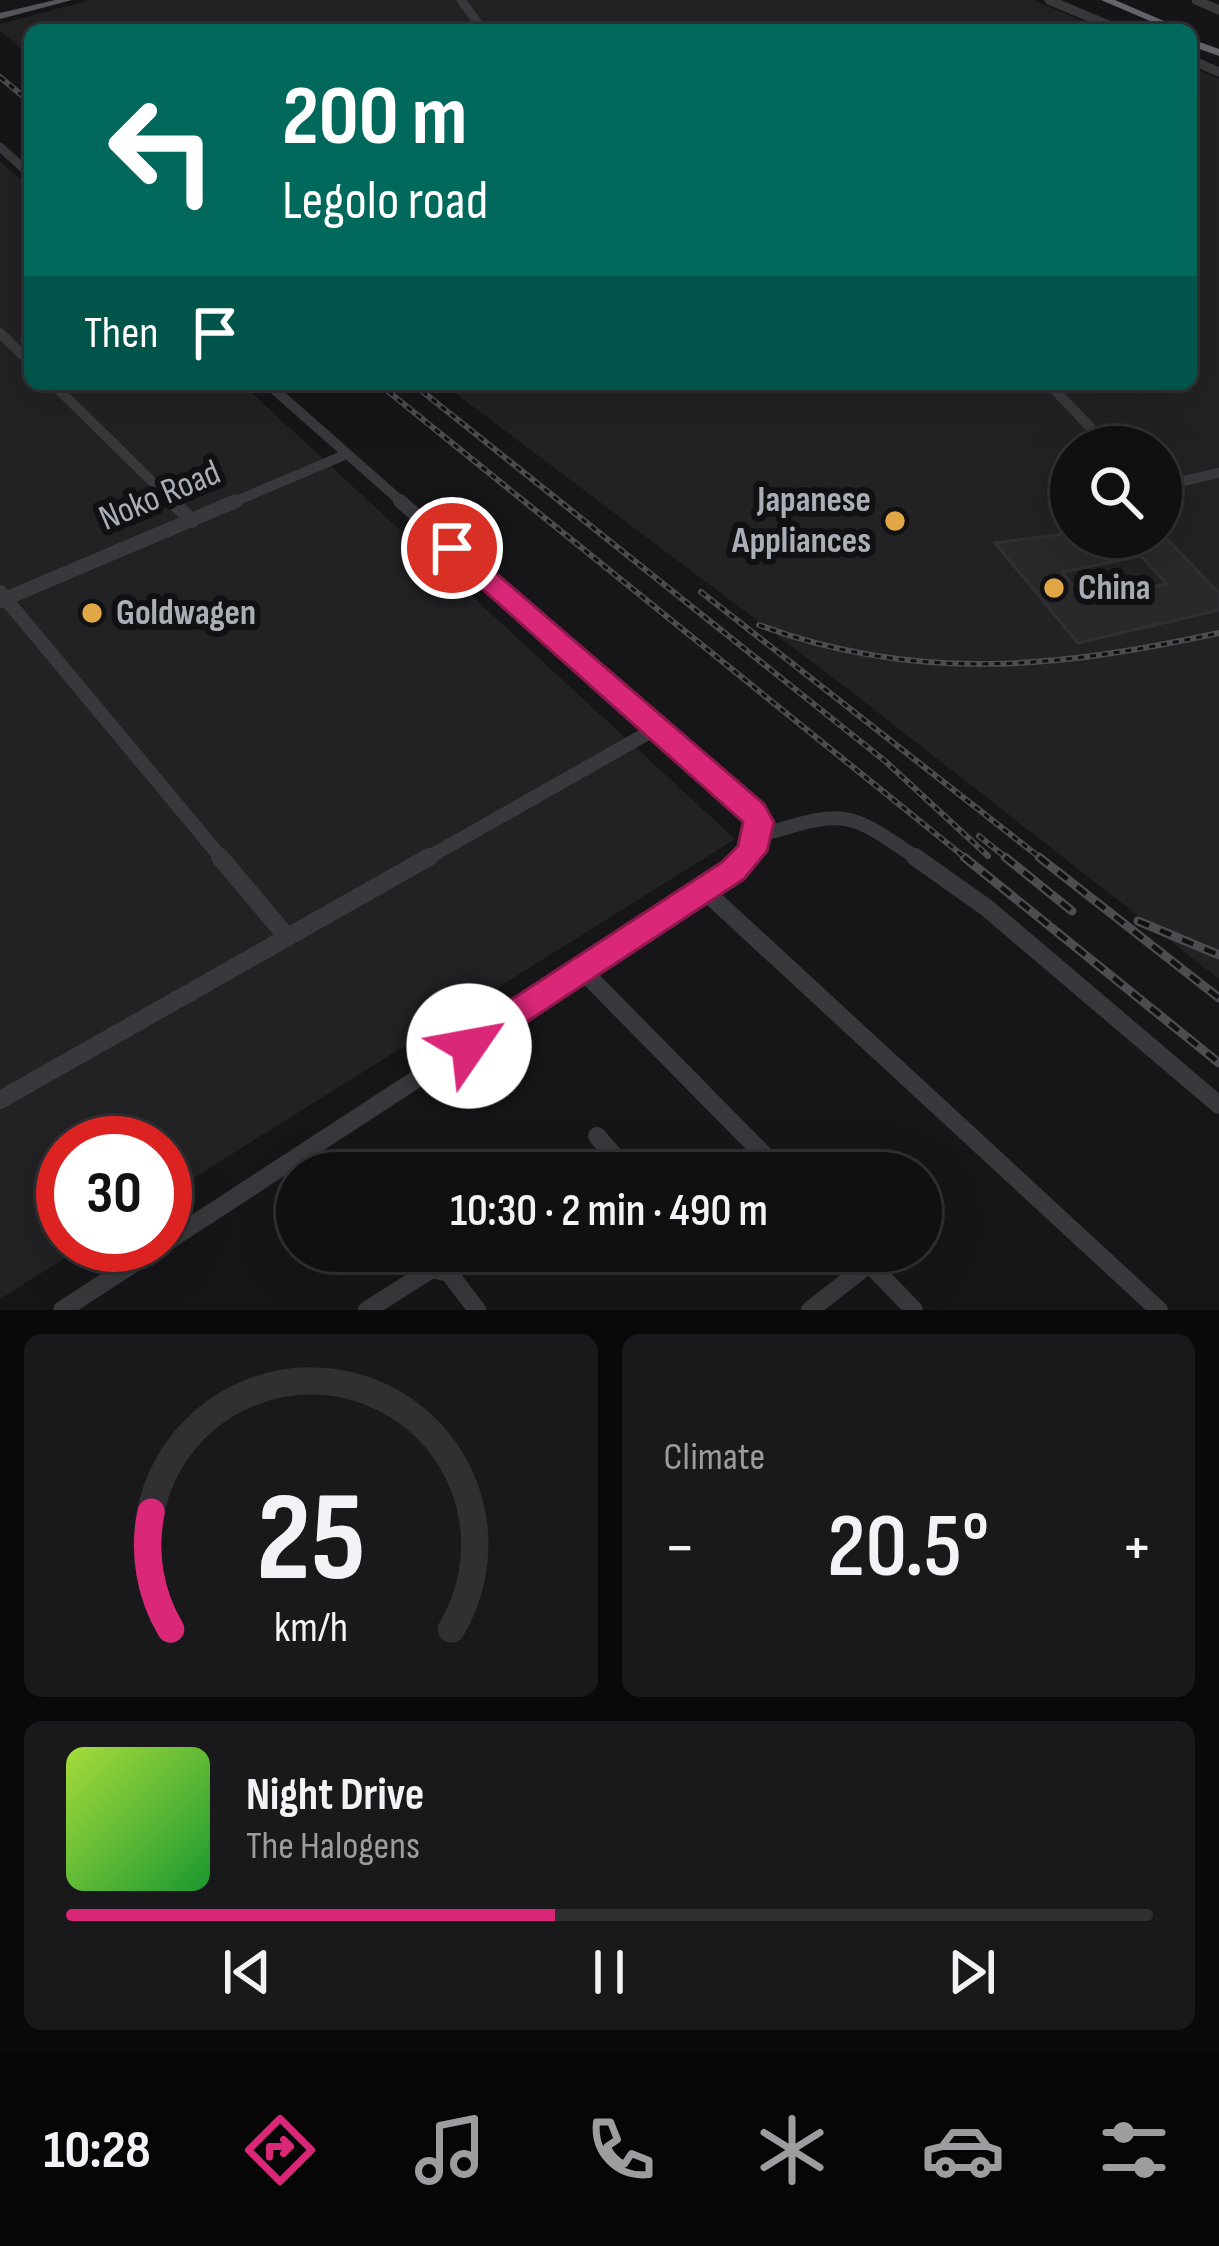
<!DOCTYPE html>
<meta charset="utf-8">
<style>
body{margin:0;font-family:"Sofia Sans Condensed",sans-serif;background:#19191b;color:#f1f3f6;height:100vh;display:flex;flex-direction:column;font-size:45px;white-space:nowrap}
*{box-sizing:border-box;margin:0}
p{font-size:39px;color:#9c9d9f}
.icon{flex:none;width:66px;height:66px;fill:none;stroke:currentColor;stroke-width:2;stroke-linecap:round;stroke-linejoin:round}
.map{position:relative;height:1310px;overflow:hidden}
.drawer{display:flex;flex-direction:column;gap:24px;padding:24px;background:#09090a;flex:1}
.drawer>*{flex:none}
.banner{position:absolute;left:24px;top:24px;width:1173px;height:366px;border-radius:18px;box-shadow:0 12px 48px #0002,0 0 0 3px #303032;background:#00695c;color:#fff;overflow:hidden}
.tools{position:absolute;left:1050px;top:426px;display:grid;gap:24px}
.tools a{display:grid;place-items:center;width:132px;height:132px;border-radius:50%;background:#101012;box-shadow:0 12px 48px #0002,0 0 0 3px #303032;font-size:60px}
.speed{position:absolute;left:36px;top:1116px;display:flex;gap:24px;font-size:60px;font-weight:700;text-align:center}
.speed>*{display:grid;place-content:center;width:156px;height:156px;border-radius:50%;background:#101012;box-shadow:0 12px 48px #0002,0 0 0 3px #303032;line-height:1}
.speed .limit{border:18px solid #d22;background:#fff;color:#111}
.pin{position:absolute;display:grid;place-items:center;width:102px;height:102px;color:#fff;margin:-51px;border:6px solid #fff;border-radius:50%;box-shadow:0 3px 12px #0007}
.me{position:absolute;width:132px;margin:-66px;rotate:57deg;stroke-linejoin:round;filter:drop-shadow(0 0 9px #0008)}
.turn{display:flex;align-items:center;gap:42px;height:252px;padding:0 60px;font-size:54px}
.turn .icon{width:156px;height:156px;stroke-width:2.5}
.turn b{display:block;font-size:84px;line-height:102px}
.then{display:flex;align-items:center;height:114px;padding:0 60px;background:#0003;gap:24px;font-size:45px}
.big{font-size:90px;font-weight:600;line-height:1.1}
.drawer .widget{flex:1;display:flex;flex-direction:column;justify-content:center;gap:18px;min-width:0;padding:0 42px;border-radius:18px;background:#19191b}
.drawer .dial{align-items:center;gap:0}
.dial svg{height:312px;overflow:visible;fill:none;stroke:#303032;stroke-width:7;stroke-linecap:round;text-anchor:middle}
.dial text{fill:#f1f3f6;stroke:none}
.song{display:flex;align-items:center;gap:36px}
.cover{width:144px;height:144px;border-radius:18px;background:linear-gradient(135deg,hsl(80 70% 55%),hsl(130 70% 35%))}
.played{height:12px;border-radius:6px;background:linear-gradient(90deg,#db2777 45%,#303032 45%)}
.keys{display:flex;justify-content:space-around;direction:ltr}
.heat{display:flex;justify-content:space-between;align-items:center;font-size:66px;direction:ltr}
.drawer .tiles{flex:1;display:grid;gap:24px;grid-template-columns:1fr 1fr}
.widget:last-child{grid-column:span 2}
.trip{position:absolute;left:276px;top:1152px;width:666px;height:120px;border-radius:60px;background:#101012;box-shadow:0 12px 48px #0002,0 0 0 3px #303032;font-weight:600;line-height:120px;text-align:center}
.menu{display:flex;height:192px;justify-content:space-around;align-items:center;background:#060607;color:#9c9d9f}
.menu .icon{width:84px;height:84px}
.menu .on{color:#db2777}
.menu b{font-size:54px;color:#f1f3f6}
.map>svg:first-child{display:block}
.built{fill:#222225;fill-rule:evenodd}
.building{fill:#29292c;stroke:#303034;stroke-width:3;fill-rule:evenodd}
.lines{fill:none;stroke-linecap:round;stroke-linejoin:round}
.minor-far3{stroke:#38393c;stroke-width:9}
.minor-far2{stroke:#38393c;stroke-width:10}
.minor-far1{stroke:#38393c;stroke-width:14}
.minor{stroke:#38393c;stroke-width:18}
.major{fill:#54565b;fill-rule:evenodd}
.highway{fill:#64676d;fill-rule:evenodd}
.rail-far1-casing{stroke:#4b4d51;stroke-width:6}
.rail-casing{stroke:#4b4d51;stroke-width:9}
.rail-far1{stroke:#111113;stroke-width:3;stroke-dasharray:6;stroke-linecap:butt}
.rail{stroke:#111113;stroke-width:4.5;stroke-dasharray:12;stroke-linecap:butt}
.route{fill:#db2777;stroke:#8e194d;stroke-width:3}
.poi-dot{fill:#e1a645;stroke:#111113;stroke-width:4.5}
.labels{text-anchor:middle;dominant-baseline:central;stroke-width:12;stroke-linejoin:round;paint-order:stroke}
.street-label{font-size:36px;fill:#a9aeb7;stroke:#111113}
.poi-label{font-size:36px;font-weight:bold;fill:#a9aeb7;stroke:#111113;text-anchor:start}
</style>
<div class="map">
<svg width="1219" height="1310" viewBox="0 0 1219 1310">
<rect width="100%" height="100%" fill="#161618"/>
<g class="built">
<polygon points="90,0 1033,0 1104,30 30,30 30,56 0,31 0,24"/>
<path d="M1191,67L1219,79V979L835,679L443,384H1191ZM1071,447H1161V537H1071Z"/>
<polygon points="0,161 30,188 30,384 242,384 735,839 165,1196 165,1143 63,1143 63,1245 86,1245 0,1299"/>
</g>
<path class="building" d="M1071,533V537H1165L1219,593V610L1078,643L995,543ZM1141,556L1167,584L1086,601L1062,572Z"/>
<g class="lines">
<g class="minor-far3">
<polyline points="461,0 483,30"/>
<polyline points="1049,0 1120,30"/>
<polyline points="1196,0 1219,10"/>
<polyline points="1191,60 1219,72"/>
<polyline points="0,147 30,174"/>
</g>
<g class="minor-far2">
<polyline points="0,333 30,362"/>
<polyline points="53,384 175,504"/>
<polyline points="268,384 404,504"/>
<polyline points="1049,384 1109,447"/>
<polyline points="1161,486 1219,473"/>
<polyline points="229,504 347,454"/>
</g>
<g class="minor-far1">
<polyline points="172,501 192,521"/>
<polyline points="400,501 753,812 757,837 743,860"/>
<polyline points="0,592 223,860"/>
<polyline points="0,601 236,501"/>
<path d="M758,836C844,811 844,807 919,860"/>
<polyline points="424,860 655,729"/>
</g>
<g class="minor">
<polyline points="220,857 287,937"/>
<polyline points="915,857 987,908 1219,1105"/>
<polyline points="705,891 1159,1310"/>
<polyline points="583,971 782,1173"/>
<polyline points="0,1100 429,857"/>
<polyline points="597,1136 629,1173"/>
<polyline points="165,1243 705,891 746,857"/>
<polyline points="857,1251 914,1310"/>
<polyline points="62,1310 162,1245"/>
<polyline points="367,1310 432,1269 449,1273 477,1310"/>
<polyline points="810,1310 869,1264"/>
</g>
<polygon class="major" points="55,0 72,0 0,19 0,13"/>
<g class="highway">
<polygon points="1101,0 1115,0 1185,30 1171,30"/>
<polygon points="1191,39 1219,49 1219,56 1191,46"/>
</g>
<defs>
<g id="rail-far1">
<polyline points="0,77 30,102"/>
<polyline points="379,384 968,860"/>
<polyline points="413,384 885,761 988,856"/>
<polyline points="701,592 1043,860"/>
<path d="M759,625C916,683 1058,668 1219,633"/>
<polyline points="979,836 1009,860"/>
</g>
<g id="rail">
<polyline points="964,857 1219,1063"/>
<polyline points="1005,857 1072,911"/>
<polyline points="1039,857 1219,998"/>
<polyline points="1138,921 1219,955"/>
</g>
</defs>
<use href="#rail-far1" class="rail-far1-casing"/>
<use href="#rail" class="rail-casing"/>
<use href="#rail-far1" class="rail-far1"/>
<use href="#rail" class="rail"/>
</g>
<polygon class="route" points="452,540 461,543 764,804 774,822 767,851 744,879 469,1060 457,1056 452,1046 457,1035 722,862 738,846 743,822 443,554 440,548 443,543"/>
<g class="poi-dot">
<circle cx="895" cy="521" r="12"/>
<circle cx="1054" cy="588" r="12"/>
<circle cx="92" cy="613" r="12"/>
</g>
<g class="labels">
<g class="street-label">
<text transform="translate(160 496) rotate(-23)">Noko Road</text>
</g>
<g class="poi-label">
<text x="871" y="500" text-anchor="end">Japanese<tspan x="871" dy="41">Appliances</tspan></text>
<text x="1078" y="588">China</text>
<text x="116" y="613">Goldwagen</text>
</g>
</g>
</svg>
<div class="tools">
<a><svg class="icon" aria-label="search" viewBox="0 0 24 24"><circle cx="10" cy="10" r="6"/><path d="M15 15l6 6"/></svg></a>
</div>
<div class="speed"><div class="limit">30</div></div>
<div class="pin" style="left:452px;top:548px;background:#d93025"><svg class="icon" aria-label="arrive" viewBox="0 0 24 24"><path d="M6 21V4h12l-3 4 3 4H6"/></svg></div>
<svg class="me" style="left:469px;top:1046px" viewBox="-20 -20 40 40"><circle r="19" fill="#fff"/><path d="M0-13L10 11 0 6-10 11z" fill="#db2777"/></svg>
<div class="trip">10:30 · 2 min · 490 m</div>
<div class="banner">
<div class="turn"><svg class="icon" aria-label="left" viewBox="0 0 24 24"><path d="M17 20v-9H6M10 6l-5 5 5 5"/></svg><div><b>200 m</b>Legolo road</div></div>
<div class="then">Then<svg class="icon" aria-label="arrive" viewBox="0 0 24 24"><path d="M6 21V4h12l-3 4 3 4H6"/></svg></div>
</div>
</div>
<section class="drawer">
<div class="tiles">
<div class="widget dial"><svg viewBox="0 0 100 80">
<path d="M14 69A42 42 0 1 1 86 69"/>
<path d="M14 69A42 42 0 0 1 9 39" stroke="#db2777"/>
<text x="50" y="56" font-size="32" font-weight="700">25</text>
<text x="50" y="72" font-size="11">km/h</text>
</svg></div>
<div class="widget"><p>Climate</p>
<div class="heat"><a>−</a><b class="big">20.5°</b><a>+</a></div>
</div>
<div class="widget">
<div class="song"><i class="cover"></i><div><b>Night Drive</b><p>The Halogens</p></div></div>
<div class="played"></div>
<div class="keys"><svg class="icon" aria-label="previous" viewBox="0 0 24 24"><path d="M18 5L8 12l10 7zM5 5v14"/></svg><svg class="icon" aria-label="pause" viewBox="0 0 24 24"><path d="M8 5v14M16 5v14"/></svg><svg class="icon" aria-label="next" viewBox="0 0 24 24"><path d="M6 5l10 7-10 7zM19 5v14"/></svg></div>
</div>
</div>
</section>
<nav class="menu">
<b>10:28</b>
<svg class="icon on" aria-label="directions" viewBox="0 0 24 24"><path d="M12 3l9 9-9 9-9-9zM9 14v-3h6M13 9l2 2-2 2"/></svg>
<svg class="icon" aria-label="music" viewBox="0 0 24 24"><path d="M9 18V5l10-2v13"/><circle cx="6" cy="18" r="3"/><circle cx="16" cy="16" r="3"/></svg>
<svg class="icon" aria-label="phone" viewBox="0 0 24 24"><path d="M5 4h4l2 5-3 2q2 4 5 5l2-3 5 2v4C11 20 4 13 5 4z"/></svg>
<svg class="icon" aria-label="climate" viewBox="0 0 24 24"><path d="M12 3v18M4 7l16 10M4 17L20 7"/></svg>
<svg class="icon" aria-label="car" viewBox="0 0 24 24"><path d="M5 17H2v-5l4-1 3-4h7l3 4 3 1v5h-3M9 17h6M6 11h13"/><circle cx="7" cy="17" r="2"/><circle cx="17" cy="17" r="2"/></svg>
<svg class="icon" aria-label="filters" viewBox="0 0 24 24"><path d="M4 7h16M4 17h16"/><circle cx="9" cy="7" r="2"/><circle cx="15" cy="17" r="2"/></svg>
</nav>
